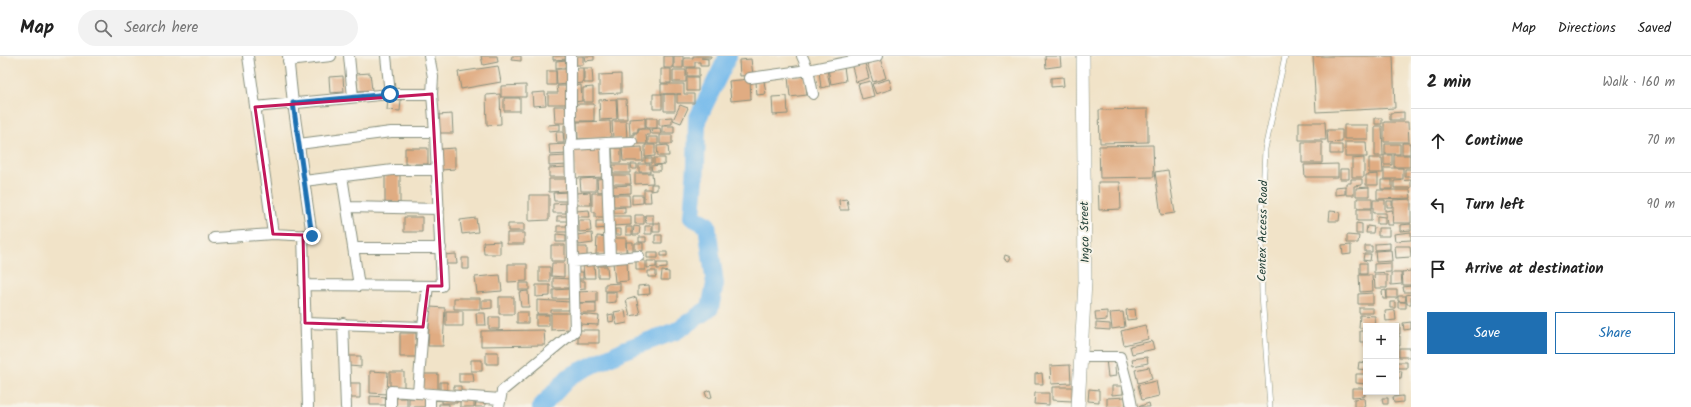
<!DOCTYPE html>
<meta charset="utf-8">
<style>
body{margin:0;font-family:Kalam,sans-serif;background:#f2f2f2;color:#222}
.controls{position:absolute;right:12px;bottom:12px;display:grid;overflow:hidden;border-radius:0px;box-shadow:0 2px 6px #0003}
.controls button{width:36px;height:36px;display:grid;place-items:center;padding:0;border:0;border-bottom:1px solid #e0e0e0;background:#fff;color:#222;font:20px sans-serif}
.stop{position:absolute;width:12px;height:12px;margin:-9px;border:3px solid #1f6fb2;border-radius:50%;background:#fff}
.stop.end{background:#1f6fb2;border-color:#fff;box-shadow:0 1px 4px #0008}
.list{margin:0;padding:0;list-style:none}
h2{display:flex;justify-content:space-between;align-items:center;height:52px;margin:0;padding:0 16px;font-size:17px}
h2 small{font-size:13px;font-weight:400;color:#767676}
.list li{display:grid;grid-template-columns:26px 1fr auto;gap:12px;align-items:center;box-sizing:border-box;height:64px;padding:0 16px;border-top:1px solid #e0e0e0}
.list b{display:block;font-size:15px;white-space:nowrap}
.list em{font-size:13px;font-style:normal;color:#767676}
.actions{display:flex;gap:8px;padding:12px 16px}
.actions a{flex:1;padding:9px 0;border:1px solid #1f6fb2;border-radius:0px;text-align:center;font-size:14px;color:#1f6fb2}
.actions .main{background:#1f6fb2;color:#fff}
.icon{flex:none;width:22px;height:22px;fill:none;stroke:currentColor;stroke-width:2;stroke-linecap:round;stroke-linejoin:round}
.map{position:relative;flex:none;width:1411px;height:351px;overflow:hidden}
header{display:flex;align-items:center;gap:24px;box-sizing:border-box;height:56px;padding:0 20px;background:#fff;border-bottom:1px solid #e0e0e0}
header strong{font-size:19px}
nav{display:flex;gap:22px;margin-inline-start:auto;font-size:14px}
.search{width:280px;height:36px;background:#f2f2f2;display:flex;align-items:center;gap:10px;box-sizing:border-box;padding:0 14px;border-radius:22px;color:#767676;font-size:15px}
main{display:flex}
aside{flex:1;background:#fff}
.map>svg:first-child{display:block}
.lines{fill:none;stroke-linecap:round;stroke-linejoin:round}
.river{stroke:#74baeb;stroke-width:18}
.building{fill:#e0ac82}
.service-casing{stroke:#88907e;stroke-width:6}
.minor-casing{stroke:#88907e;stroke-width:12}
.tertiary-casing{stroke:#88907e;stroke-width:14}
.service{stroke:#fff;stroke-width:5}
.minor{stroke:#fff;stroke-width:10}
.tertiary{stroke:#fff;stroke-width:13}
.route{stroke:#1f6fb2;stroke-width:5}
.marked{fill:none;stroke:#c2185b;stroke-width:3;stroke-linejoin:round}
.labels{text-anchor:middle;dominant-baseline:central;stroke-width:4;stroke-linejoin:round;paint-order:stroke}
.street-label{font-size:12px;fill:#1f3d34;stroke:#f7f3e8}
</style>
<header>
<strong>Map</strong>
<div class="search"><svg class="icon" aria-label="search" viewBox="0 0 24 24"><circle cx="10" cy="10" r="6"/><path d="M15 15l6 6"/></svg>Search here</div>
<nav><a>Map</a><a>Directions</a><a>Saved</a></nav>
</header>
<main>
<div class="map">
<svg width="1411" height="351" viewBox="0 0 1411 351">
<rect width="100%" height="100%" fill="#f7f3e8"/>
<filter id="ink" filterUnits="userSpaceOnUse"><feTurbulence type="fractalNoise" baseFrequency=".025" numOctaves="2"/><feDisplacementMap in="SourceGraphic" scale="8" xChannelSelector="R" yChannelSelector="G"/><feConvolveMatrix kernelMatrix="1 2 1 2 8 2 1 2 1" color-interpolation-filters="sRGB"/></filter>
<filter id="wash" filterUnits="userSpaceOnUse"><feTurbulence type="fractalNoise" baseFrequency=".012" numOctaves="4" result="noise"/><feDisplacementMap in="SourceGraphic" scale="16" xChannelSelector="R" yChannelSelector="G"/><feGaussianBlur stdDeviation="0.9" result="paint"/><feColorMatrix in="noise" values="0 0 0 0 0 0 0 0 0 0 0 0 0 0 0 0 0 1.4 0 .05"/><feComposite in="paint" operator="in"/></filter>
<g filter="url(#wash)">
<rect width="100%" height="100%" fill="#f1e3c8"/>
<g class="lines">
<path class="river" d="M541 351 570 320 624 294 676 275 710 252 715 228 707 169 692 161 696 109 697 64 728 0"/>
</g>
<g id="blocks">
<path class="building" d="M481 0H497L498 6 483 9Z
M512 0H521V5L511 4Z
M553 0H567V3L553 4Z
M575 0H583V9H575Z
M584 0H594V4L585 5Z
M664 0H673V12H664Z
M674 0H683V12H674Z
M693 0H711V2H701L708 3V10H700V6H695V11H684V2H693Z
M1045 0H1060L1061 10 1046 12Z
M1313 0H1393L1395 52 1316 56Z
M880 2 886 22 873 26 867 7Z
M751 3 753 19 740 20 739 4Z
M567 4V11L556 12V5Z
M864 4 869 22 856 26 851 7Z
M498 10 501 26 461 33 458 16Z
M844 11 846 25 831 28 828 13Z
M574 12H583V27L574 28Z
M584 12H592L593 27H584Z
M687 12H699V20H687Z
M556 13H568V28L557 29Z
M661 13H671V27H661Z
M673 14H686V26H673Z
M827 14 830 30 821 32 819 15Z
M547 15H556V29H547Z
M370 17 372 34 358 35 356 18Z
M621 18V37L599 38V19Z
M343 20 344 36 330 37 329 21Z
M805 20 807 39 790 41 788 21Z
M687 21H698V35H687Z
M1063 21 1064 30 1051 31V22Z
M750 23 751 43 731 45 729 25Z
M889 23 892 33 876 38 872 28Z
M764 25 766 38 757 39 756 26Z
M870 25 874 40 862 43 858 28Z
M661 28H684V38H694V47H677V38H681H661Z
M526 29V41H501V30Z
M581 29 582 45 574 46V30Z
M557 30H567V48H548V37H558Z
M593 31V46H583V32Z
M545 36 546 49 533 50 532 37Z
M500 38 501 68 487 69 486 39Z
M653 38H662V53H653Z
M664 38H675V55H664Z
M787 40 788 58 773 59 772 41Z
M504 42H520V55H504Z
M388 43 401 44 400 55 387 54Z
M616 43 617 63 600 64 599 44Z
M617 43H626L627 63H618Z
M574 48H594V65H574Z
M680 49 688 52 681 67 673 64Z
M554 50H567L568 67H555Z
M1148 53V86L1100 87 1099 54Z
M1404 56V64H1390V57Z
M452 58 453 77H438V59Z
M672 61V68L659 69V62Z
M645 62V72H638V76H633V79H630L629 63Z
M646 62H657V72H646Z
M1375 62H1382V68H1375Z
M610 65 611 82 578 83 577 66Z
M612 65H626L627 83H613Z
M1299 66H1325L1326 84H1299Z
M1384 66H1408L1409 86H1384Z
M560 68V74L549 75 548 69Z
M564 69H570V83L564 84Z
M1344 69H1368V83H1344Z
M662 70H674V77H662Z
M1375 70H1382L1383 100H1375Z
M660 72 661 78H652L651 73Z
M638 73H649L650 79H646L647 88H634V77H638Z
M1327 74H1342V86L1328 87Z
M556 76H563L564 87H557Z
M660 79H672V88H660Z
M648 81H658V88H648Z
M1302 86H1322V107H1302Z
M1345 86H1366L1367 101H1345Z
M1402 87H1410V98H1402Z
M567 88V98L550 99 549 89Z
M1385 88H1400V98H1385Z
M605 89 606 121 575 122 574 90Z
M645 89H655V100L645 101Z
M668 89 669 100H658L657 90Z
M1153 89 1154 121 1100 122 1099 90Z
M1330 89H1342V98H1330Z
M642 91 643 105H623L622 92Z
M405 92H428V108H405Z
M455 92V113L441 114 440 93Z
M612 92H621V107H613Z
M1384 99H1392V109H1384Z
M1394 99H1410V111H1394Z
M566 100 567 109 549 110V101Z
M645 102H652V107H645Z
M654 102H665V108L654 109Z
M1364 102V121H1352V103Z
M1369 102H1382L1383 117H1369Z
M631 108H637V113H632Z
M639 108H650V116H639Z
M1338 108V121H1305L1304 109Z
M613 109H630V117H613Z
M660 109V115H652L651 110Z
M568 111V121H549V112Z
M1384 112H1403V123H1384Z
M1340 113H1349V123H1340Z
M1405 113H1411V121H1405Z
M1168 114 1175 157 1161 159 1155 116Z
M385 117H400V147H385Z
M635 117H652L653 127 635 128Z
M1378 118V129H1366V119Z
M613 119H630L631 128H613Z
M596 122V135H581L580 123Z
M607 122V135L598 136 597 123Z
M549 123H566V135L549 136Z
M1351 123H1362V129L1354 130V139H1346V127H1351Z
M1381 124H1392V133H1381Z
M1411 124V132H1394V125Z
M1098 126H1120L1121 153 1099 154Z
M651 128H657V134L651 135Z
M631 129V137L613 138V130Z
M1345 130V138L1335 139V131Z
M1369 131V140H1356V132Z
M644 133H650L651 146H644Z
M1377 134H1410L1411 142 1377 143Z
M567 136V145H554L553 137Z
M590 136 591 149H577L576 137Z
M592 137H607L608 161H595V156H592Z
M529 139H549V164L529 165Z
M613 139H629L630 150H613Z
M632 139H643V147L632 148Z
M1357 142H1372V152H1357Z
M847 143 849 154H840L839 144Z
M1411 143V167H1393V144Z
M1373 144H1385V155L1392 154 1393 169H1387L1386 157H1373Z
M1387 145H1392V151H1387Z
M566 147V157H553V148Z
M625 151V157H614V152Z
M1357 153H1371V165H1357Z
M589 154 590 161H576V155Z
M1330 155 1340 156 1339 165H1329Z
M635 159H644V168H635Z
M645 159H653V167H646Z
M557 160H568V165H557Z
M613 160H631V169L613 170Z
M1377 160 1385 161V168H1377Z
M404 161H422V176H404Z
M476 162 478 176 462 178 460 164Z
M579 164H590L591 175 579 176Z
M596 165H607V172L596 173Z
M653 167H660V176H653Z
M1356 167 1362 168V178H1356Z
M508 168H524V175H508Z
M1411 168V174L1400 175V169Z
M557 170H568V176H557Z
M634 170 640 171 639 179H633Z
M645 170H652V178H645Z
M1367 170 1374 171 1373 177H1366Z
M626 171H632V179H626Z
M1378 172H1389V180H1378Z
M615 173H621V179H615Z
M1411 176V184L1395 185 1394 178Z
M507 177H524V188H507Z
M592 177 593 187 579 189 577 179Z
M556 178 566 179V186H556Z
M655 179H662V187H655Z
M1347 179 1359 180 1358 187H1347Z
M597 180 608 181 607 199 596 198Z
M639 181H646V186H639Z
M614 182H626V197H614Z
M500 185V198H484L483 186Z
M626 186H633V196H627Z
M635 187H643V195H635Z
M1390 187V193L1375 194V188Z
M551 189H565V205H551Z
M1351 189V198L1343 199 1342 190Z
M1365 190H1372V196H1365Z
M1395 190H1410L1411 201 1396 202Z
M574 191H587V201H574Z
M1391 194 1392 205 1376 206 1375 195Z
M647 196H658V202H647Z
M661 196H667V200H661Z
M456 198 457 208H443V199Z
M1364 198H1371L1370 205 1363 204Z
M1005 199 1011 201 1009 205 1004 203Z
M462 202H469V213H462Z
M636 204 645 205V214H636Z
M627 205 628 225 615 226 613 206Z
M647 205H656V211L647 212Z
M552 207H564V221L551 220Z
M657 207H667V212L657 213Z
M1360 207H1367V218H1360Z
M1391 207V216L1374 217V208Z
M508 208H527V225L508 226Z
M583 209H594L595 222H584Z
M598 210H607L608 221H598Z
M539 211H550V226H539Z
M648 215H656V221H648Z
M662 215 669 216V224H661Z
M1411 215V229H1403L1402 216Z
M577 216H583V223H577Z
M1391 217H1401L1402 228 1391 229Z
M500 219 502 235 477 237 475 221Z
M1359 219H1372L1373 235 1360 236Z
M1374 219H1387V232H1375Z
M553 222 570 223V232H553Z
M576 225H585V233L577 234Z
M519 227H529V234H519Z
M620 227V235H605V228Z
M536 229H550V240L536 241Z
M649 229 650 238 638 239V230Z
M1411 230V236H1404L1403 231Z
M569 233V243H553V234Z
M1386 234 1387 243H1383L1382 235Z
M1387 234H1397V242H1387Z
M528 235 529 251H521L519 236Z
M597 235V246L577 247V236Z
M606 236H616V246L606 247Z
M1373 237V248H1358V238Z
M1411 238V248H1407L1406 239Z
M1398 240H1406L1405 246 1398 245Z
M499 241H514V258H499Z
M636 241 640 258 630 260 626 244Z
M454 242H480V253H454Z
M482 244H492V252L482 253Z
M537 244 570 246 569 254H551V257H570V273L551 274V258H537Z
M1390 246H1395V252H1390Z
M1398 246H1406V252H1398Z
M577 247H596V257H578Z
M430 251 445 252 443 290H428Z
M1359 252H1373V257H1359Z
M1135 253 1136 263 1127 264 1126 254Z
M625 254 627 267 617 269 614 256Z
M1395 254 1396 264 1386 265 1385 255Z
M446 255H463V270H446Z
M1107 255V264L1096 265 1095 256Z
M517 256H528V267H517Z
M1123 256 1125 271 1112 273 1110 257Z
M476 257H485L486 269H477Z
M579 258 599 260 598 269 579 268Z
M613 258 614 265 609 266 608 259Z
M536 259H549V270H536Z
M1360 259 1375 260 1374 270H1366V272H1359Z
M489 261H499V273H489Z
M1411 266V273L1404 274 1403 267Z
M1096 267 1110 268V274L1096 273Z
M1145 269 1148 283 1124 289 1121 275Z
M1396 269H1400V278H1396Z
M544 274 545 289 481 290V275Z
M578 274H599V287H578Z
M1360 275H1366V286H1360Z
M400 277H416V301H400Z
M1396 280H1400V290H1396Z
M1152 285 1154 293 1132 298 1130 290Z
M1399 292H1410V301H1399Z
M486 296H498V308H486Z
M349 300H361V311L349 310Z
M1147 301 1148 307 1133 310 1132 303Z
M1106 303H1114L1116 320 1108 321Z
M471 304H482V315H471Z
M1359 306 1366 307V314L1358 313Z
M1396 306H1407V312H1396Z
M1070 309 1071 327 1051 328 1050 310Z
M1149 311 1152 323 1138 327 1135 314Z
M370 315 388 316 387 338 370 337Z
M1396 315H1402L1401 322H1396Z
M390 316H404V332H390Z
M459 317H473L474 326H459Z
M1042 317 1043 328H1035V318Z
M422 318H438V334H422Z
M1356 318H1366V328L1356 327Z
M1156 325 1159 340 1142 344 1138 329Z
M440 326H447V337H440Z
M348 327H360V342H348Z
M454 330H461V337H454Z
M1112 330H1123V338L1112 339Z
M1052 331H1072V345L1052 344Z
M1352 332H1364L1365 340 1352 341Z
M1089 333 1099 334V346L1088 345Z
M710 334 712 341 707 342 705 336Z
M1035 337H1049V349L1034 348Z
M370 340 387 341 386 349H370Z
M1403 340V346L1394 347 1393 341Z
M442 341 457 342V347H442Z
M1125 341 1126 351H1107V342Z
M393 342H407V351H393Z
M409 342H425V351H409Z
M1364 342 1365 351H1354V343Z
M1382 342H1388V348H1383Z
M460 344 474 345V351H460Z
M476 346H485V351H475Z
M1149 347 1150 351H1138Z
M439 348H449V351H439Z"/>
</g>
</g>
<g filter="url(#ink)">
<use href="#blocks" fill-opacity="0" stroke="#88907e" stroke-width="1"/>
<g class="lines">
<g class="service-casing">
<path id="service" d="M1270 351 1262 238 1261 183 1265 93 1285 0"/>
</g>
<g class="minor-casing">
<path id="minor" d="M248 0 273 178
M349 0 353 41
M386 0 390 38
M802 0 808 14 813 38
M288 5 331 0
M750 22 808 14 877 0
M255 51 390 38H432
M299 88 391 76H435
M572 89 606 87
M342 120 359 230
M304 125 393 114H436
M348 151 439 153
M303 179 308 351
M214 182 273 178 312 180 293 47 288 0
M354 192H441
M610 202 606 87 632 86
M573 206 639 200
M304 229 442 230 435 76 432 38 433 21 429 0
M305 267 423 271
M343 267 346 351
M1082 301H1120L1129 335 1132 351
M418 337 423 271 428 230
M430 338V351
M391 351V335L500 343
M499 351 502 335 575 275 570 92 572 82 571 64V0"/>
</g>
<g class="tertiary-casing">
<path id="tertiary" d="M1078 351 1085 226 1083 0"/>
</g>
<use href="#service" class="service"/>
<use href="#minor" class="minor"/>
<use href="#tertiary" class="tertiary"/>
</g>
</g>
<g class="lines" filter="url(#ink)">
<path class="route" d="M312 180 293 47 390 38"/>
</g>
<path class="marked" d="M432 38 442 230H428L423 271 305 267 303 179 273 178 255 51Z"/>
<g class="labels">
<g class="street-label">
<text transform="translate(1263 175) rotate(-89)">Centex Access Road</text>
<text transform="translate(1085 176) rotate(-91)">Ingco Street</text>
</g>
</g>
</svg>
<div class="controls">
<button>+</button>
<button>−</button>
</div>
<div class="stop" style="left:390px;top:38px"></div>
<div class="stop end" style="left:312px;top:180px"></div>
</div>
<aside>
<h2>2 min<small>Walk · 160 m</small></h2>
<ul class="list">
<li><svg class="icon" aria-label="ahead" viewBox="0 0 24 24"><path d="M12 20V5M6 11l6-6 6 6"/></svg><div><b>Continue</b></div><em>70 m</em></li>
<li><svg class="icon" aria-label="left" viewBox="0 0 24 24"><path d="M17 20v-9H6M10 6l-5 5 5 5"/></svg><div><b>Turn left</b></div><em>90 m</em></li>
<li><svg class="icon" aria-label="arrive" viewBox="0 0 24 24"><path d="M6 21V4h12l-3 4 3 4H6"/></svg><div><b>Arrive at destination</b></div></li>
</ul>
<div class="actions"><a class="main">Save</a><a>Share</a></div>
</aside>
</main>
